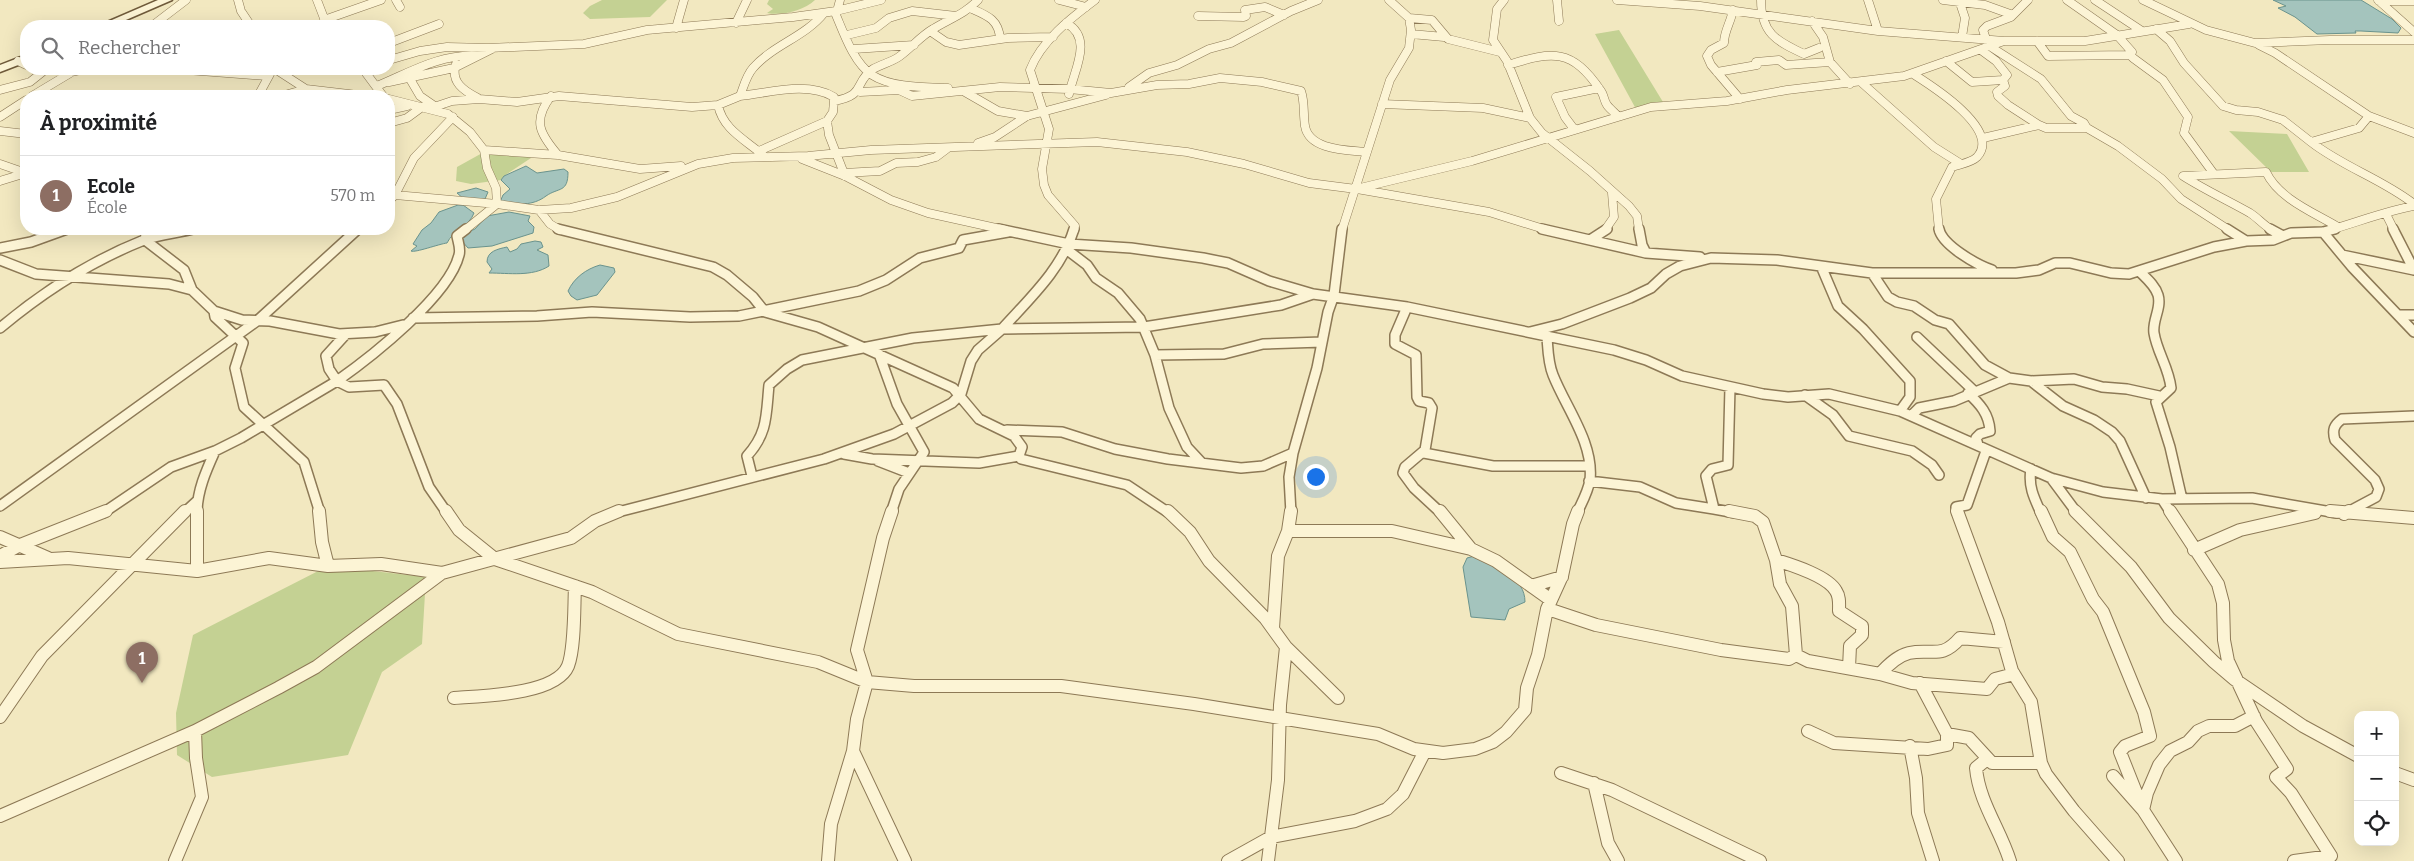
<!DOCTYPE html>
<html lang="fr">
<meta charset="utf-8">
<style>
body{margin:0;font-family:Bitter,serif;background:#f2f2f2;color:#202124}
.controls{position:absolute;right:15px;bottom:15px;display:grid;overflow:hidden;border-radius:10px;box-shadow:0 5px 20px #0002}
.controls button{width:45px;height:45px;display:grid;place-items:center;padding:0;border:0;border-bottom:1px solid #e0e0e0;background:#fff;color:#202124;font:25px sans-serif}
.you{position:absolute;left:1315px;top:476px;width:18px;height:18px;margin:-12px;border:4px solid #fff;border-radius:50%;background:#1a73e8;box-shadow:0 0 0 8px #1a73e833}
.badge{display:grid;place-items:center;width:32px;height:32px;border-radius:50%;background:#1a73e8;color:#fff;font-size:16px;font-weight:700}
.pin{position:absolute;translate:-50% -41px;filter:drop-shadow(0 1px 2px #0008)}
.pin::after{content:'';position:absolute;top:26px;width:18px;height:15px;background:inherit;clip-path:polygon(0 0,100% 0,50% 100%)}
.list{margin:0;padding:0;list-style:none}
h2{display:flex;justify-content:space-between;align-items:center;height:65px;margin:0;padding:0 20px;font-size:21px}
h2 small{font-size:16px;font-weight:400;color:#757577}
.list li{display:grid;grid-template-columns:32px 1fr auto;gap:15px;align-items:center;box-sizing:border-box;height:80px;padding:0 20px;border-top:1px solid #e0e0e0}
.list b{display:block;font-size:19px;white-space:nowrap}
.list p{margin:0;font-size:16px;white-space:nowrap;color:#757577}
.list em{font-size:16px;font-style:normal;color:#757577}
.icon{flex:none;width:28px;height:28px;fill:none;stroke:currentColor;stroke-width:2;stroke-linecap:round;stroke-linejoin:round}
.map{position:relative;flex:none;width:2414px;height:861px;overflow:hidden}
.search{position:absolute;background:#fff;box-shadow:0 5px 20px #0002;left:20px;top:20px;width:375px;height:55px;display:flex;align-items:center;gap:12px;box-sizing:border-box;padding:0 18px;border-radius:20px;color:#757577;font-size:19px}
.panel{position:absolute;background:#fff;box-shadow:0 5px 20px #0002;left:20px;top:90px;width:375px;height:145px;border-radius:20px}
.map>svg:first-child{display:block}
.green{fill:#c4d193}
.water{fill:#a4c4bd;stroke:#6a938d}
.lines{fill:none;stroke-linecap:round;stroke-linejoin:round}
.street-far2-casing{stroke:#8d7956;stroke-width:9}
.street-far1-casing{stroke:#8d7956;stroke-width:12}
.street-casing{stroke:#8d7956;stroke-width:14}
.secondary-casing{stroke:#6f5a3a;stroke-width:3}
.street-far2{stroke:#fcf4d5;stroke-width:8}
.street-far1{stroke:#fcf4d5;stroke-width:9}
.street{stroke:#fcf4d5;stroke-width:12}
.secondary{fill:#fcf4d5;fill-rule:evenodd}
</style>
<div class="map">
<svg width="2414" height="861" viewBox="0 0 2414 861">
<rect width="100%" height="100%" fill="#f2e8c0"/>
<path class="green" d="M602 0H667L650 17 590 19 583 13 590 6Z
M769 0H815C803 11 782 16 767 13L773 9 767 4Z
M1619 30 1663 102 1636 109 1595 34Z
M2229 131 2287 134 2309 172H2271Z
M484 152 529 153 531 158 504 176 501 180 471 184 456 181 457 167Z
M328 566 426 577 422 644 382 672 348 755 212 777 177 755 176 713 193 635Z"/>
<path class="water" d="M2273 0H2361L2392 19 2401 28 2398 33 2361 31H2355L2356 33 2317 34 2295 17 2278 8 2286 6Z
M526 166 537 173 564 169 568 172C568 193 559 187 546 196 533 206 517 205 500 202L503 195 510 189 501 180 504 176Z
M476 188 488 192 485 199 465 200 457 193Z
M458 205H463L474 213C469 227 453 230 447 243 439 244 415 253 411 251L417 246 413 244 422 230 431 223 439 212Z
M509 212 530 216 528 221 534 227 533 233 492 246 468 248 461 240 462 235 475 229 487 216Z
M535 241 541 242 543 247 537 250 548 255 549 266C532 277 509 273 489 273L492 269 487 262C487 251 498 249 507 247L510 252 517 249 521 244Z
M600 265 614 268 615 272 597 295 577 300 571 296 568 291C574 278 586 269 600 265Z
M1478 555C1497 567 1525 577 1525 602L1509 609 1505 620 1471 617 1463 567 1467 558Z"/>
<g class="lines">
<g class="street-far2-casing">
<path id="street-far2" d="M238 0 241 11 251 26
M317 0 327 26
M396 0 400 7
M840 0 836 15C844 34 854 63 872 75 892 88 925 87 948 88
M1059 0 1086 7
M1504 0 1497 9 1493 40 1507 61 1530 118 1542 133 1590 171 1629 206 1637 216 1639 230
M1557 0 1559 21
M1617 0 1700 6 1878 31 2004 41H2085L2189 24
M1761 0C1761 33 1776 41 1804 54L1819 48
M1868 0 1878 31
M1943 0 1985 5 2013 15
M1959 0 1965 18 1962 37
M2067 0 2117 35 2132 52 2130 55 2133 58 2163 80 2188 117 2184 133 2214 174
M2095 0 2142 31
M2143 0 2206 30 2255 43 2330 40H2414
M2378 0 2414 32
M2379 1H2414
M970 8C986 15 999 19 1000 39
M1733 10C1731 22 1724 31 1724 43L1711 50 1707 56 1711 65 1740 99
M1198 16 1244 17 1246 16 1245 10 1265 7 1284 15
M1409 18 1432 20 1448 39 1500 52
M324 20 381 0
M1812 21 1823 37 1830 62 1850 84
M736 23 747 0
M1066 23C1094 38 1074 70 1069 94
M152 26 186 0
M676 28 684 0
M2156 29 2170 41 2184 63 2223 106 2236 110 2258 112 2283 120 2311 142
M930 31 946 42 959 45 1008 38 1053 37
M1411 34 1444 37
M847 35 876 28 889 18 912 11 956 16
M1986 39 1983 30 1987 26 2011 17 2028 0
M2037 41 2048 56 2130 55
M389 43 439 24
M2259 45 2275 53 2369 116 2414 133
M1991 47 2041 79 2071 116 2084 123 2087 128
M854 49 914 45
M1981 50 1996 61 2007 75 2003 80 2005 86 1997 92 1998 96 2008 105 2039 125 2046 128H2087L2118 146 2162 179 2181 199 2229 230
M389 60 420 51 447 47 488 48 584 44 647 30 793 17 836 11 881 0
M18 61 26 65
M1946 61 1972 82 2003 80
M456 64C450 82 464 91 478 98
M1508 65C1553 51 1572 48 1601 91 1604 95 1604 101 1607 105 1610 109 1615 113 1618 116
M42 69 71 72 85 69
M174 69 267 76
M275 69 306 89
M363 69 383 96
M1717 72 1757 65 1756 62 1779 60 1786 65 1830 62
M1913 74C1932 86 2002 130 1977 157 1971 163 1960 164 1952 167L1936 199 1939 230
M410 79 420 96 436 107
M389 82 454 68 492 49
M1862 83 1934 147 1961 164
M377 86C411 72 439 54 477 56
M1129 87 1149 73 1177 65 1209 49 1231 43 1291 11 1318 0
M0 90 30 82 45 70
M860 92 899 90 912 96 1000 87 1069 89 1111 93 1157 85 1189 84 1220 78 1262 82 1301 91C1305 102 1303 114 1305 126 1309 150 1346 150 1365 152
M965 92 998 111 1027 116
M32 96 77 69
M258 96 270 74
M281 96 306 89 366 96
M551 96C532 121 540 134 558 155
M740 96C769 93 807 81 834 97V101
M389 99 448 114 470 132 484 150 487 168 496 188 497 204 539 210 571 208 617 197 698 164 733 158 808 156 871 150 1097 142 1187 152 1244 164 1309 183 1356 189 1472 161 1651 107 1727 101 1787 90 1904 76 2004 41
M1382 104 1483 108 1530 118
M718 105 740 96C744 86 746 76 753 68 773 45 805 37 824 13
M431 108 452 101 479 99 517 102 559 96 692 107 718 105C723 130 746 140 764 156
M389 110 407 106
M2369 116 2359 128 2311 142C2343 167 2382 179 2414 204
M0 117 26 100
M827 121 829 135 845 176
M389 123 407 118 422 107
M1574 129 1565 117 1556 97 1599 88
M0 131 26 134
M1983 138 2039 125
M978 143 995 137 1027 116 1106 95
M484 150 558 155 640 169 681 166
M759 151 827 121 833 112 834 101C867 95 853 83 873 69 882 64 892 62 900 56 912 47 921 36 933 29 949 19 965 14 978 0
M802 159 845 176 891 200 928 213 1005 230
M0 164 26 173
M844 173 880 171 896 163 918 162 936 157 948 148
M0 181 26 173
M1357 189 1489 212 1547 230
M389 196 395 195 414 158 453 117
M389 201 395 195 497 204
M539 210 550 224 560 230
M2386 214 2394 230
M65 230 67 229
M189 230 193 229
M465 230 497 204
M1074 230 1075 226 1048 195 1044 185 1042 169 1049 129 1030 70C1041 41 1071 18 1095 0
M1342 230 1390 80 1409 48 1411 30 1409 18 1389 0
M1605 230 1614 217 1612 193
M2272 230C2263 225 2258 218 2250 213 2227 200 2205 190 2183 176L2266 172C2279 199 2313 212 2338 227
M2330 230C2358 222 2386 211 2414 206"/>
</g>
<g class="street-far1-casing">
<path id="street-far1" d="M147 229 145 240 184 270 192 290
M558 229 713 267 727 275 753 297 765 312 818 327 953 388 979 419 1014 436 1022 447 1019 456 1021 459 1127 485 1169 513
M999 229 1069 244 1131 248 1203 258 1228 263 1269 281 1313 294 1407 307 1614 350 1646 360 1682 376 1763 394 1788 397 1829 394 1900 411 2051 478 2103 492 2162 499 2252 498 2337 513
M1542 229 1646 253 1700 257
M1639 229 1642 245 1646 253
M1939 229C1942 245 1977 265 1992 270
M2227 229 2246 241
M2270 229 2283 236
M2393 229 2414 270
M2323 232 2352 267 2414 332
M1590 240 1607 229
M0 248 31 242 67 229
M1066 249 1087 265 1096 278 1118 293 1140 319 1155 355 1169 408 1187 447 1201 462
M2342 255 2414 270
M0 260 36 274 169 284 192 290 214 311 242 320 270 321 339 334 375 332 403 325
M1821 266 1838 306 1863 329 1910 381V397L1900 411
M2139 271C2146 278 2155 285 2158 295 2162 308 2152 320 2154 333 2157 352 2169 368 2171 388L2156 402 2170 447 2182 499
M1872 273 1888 297 1897 302 1914 306 1935 320 1949 324 1985 365 2009 378 1954 401 1919 408 1912 415
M1407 307 1395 335V344L1416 355 1417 397 1419 401 1429 403 1432 408 1425 450 1405 467 1403 473 1414 488 1441 513
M214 311 215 317 243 343 235 368 244 407 304 462 320 513
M2398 315H2414
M413 318 537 316 592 312 690 317 739 316 859 291 886 280 920 258 959 248 963 240 1008 232
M0 328C43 292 91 261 144 240 159 235 177 233 193 229
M1530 332 1562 324 1630 298 1651 288 1666 274 1680 266 1711 258 1777 260 1872 273H2016L2039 270 2055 263H2070L2111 273 2129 274 2214 247 2246 241 2273 240 2291 233 2323 232 2335 229
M1547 337C1548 350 1548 363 1553 375 1566 408 1594 443 1590 480 1588 492 1582 502 1577 513
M1917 337 1974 391
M879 354 897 404 924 452 899 489 891 513
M1155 355 1224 354 1263 344 1322 342
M2009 378 2031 381 2063 406 2094 420 2112 432 2120 441 2146 498
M2031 381 2074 379 2102 387 2127 389 2159 396
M1730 387 1728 465 1712 469 1706 476 1714 509 1736 513
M1968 393C1980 404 1989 414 1990 431L1980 434 1976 438 1978 445
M1805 395 1833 415 1849 436 1912 451 1932 465 1939 475
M1007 430 1062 432 1115 449 1168 459 1241 468 1263 466 1293 453
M1424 453 1493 466H1588
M844 454 872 459 979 463 1019 456
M878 461 909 473
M2031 469C2028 486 2034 498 2041 513
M752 476 747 456C768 433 766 415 769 385L787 369 802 360 913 338 1002 329C1029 299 1062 269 1074 229
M2051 478 2077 513
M1589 481 1640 487 1676 503 1714 509
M2162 499 2171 513
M0 506 257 321 358 229
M103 513 171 467 215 451 241 438 337 381 329 369 326 356 346 334
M184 513 197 501
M197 513C197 491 206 471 215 451
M447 513 429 487 397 404 384 385 349 387 337 381C371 357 449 296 459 255 461 249 458 242 457 236L466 229
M614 513 824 459 894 434 952 403 961 394 971 361 978 350 1002 329 1144 327 1281 305 1313 294
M1291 513 1289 477 1293 453 1317 368 1328 312 1334 295 1342 229
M1957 513 1956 507 1967 505 1986 451
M2346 513 2376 497 2379 489 2375 480 2335 440C2332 430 2334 425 2342 419L2414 416"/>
</g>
<g class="street-casing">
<path id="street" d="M197 511V571
M319 511 322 542 328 566
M446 511 459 530 495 559 592 592 678 634 818 662 867 682 914 686H1061L1194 704 1378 734 1414 749 1443 753 1475 749 1493 742 1506 732 1525 710 1527 688 1538 655 1547 609 1562 576 1573 524 1578 511
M892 511 883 538 857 650 867 682 857 719 853 751 905 861
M1168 511 1190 532 1209 561 1265 618 1286 647 1338 698
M1440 511 1471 549
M1957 511 1998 622 2012 671 2031 702 2041 763 2046 774 2074 811 2118 861
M2041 511 2053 537 2070 552 2093 599 2103 612 2144 712 2150 736 2125 746 2120 752 2143 810
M2075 511 2131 567 2169 618 2214 662 2234 679 2303 726 2358 756
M2170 511 2218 584 2223 603 2224 640 2228 661 2256 721 2287 769 2276 777 2291 793 2331 856 2294 861
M2330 511 2414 518
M2344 514 2349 511
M1288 531H1392L1471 549 1496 561 1551 600
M0 537 48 558
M2194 550 2240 530 2315 513
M0 556 20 545 106 511
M1776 560C1792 565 1828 576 1836 591 1840 597 1839 604 1839 611L1862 626V635L1850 646 1849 668
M0 562 68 558 197 571 269 558 328 566 381 564 442 573 571 538 595 521 619 511
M1531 586 1562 577
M1548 609 1596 625 1721 650 1789 659 1796 655 1792 606 1780 584 1776 560 1763 522 1755 516 1729 511
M1273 628 1278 556 1288 531 1291 511
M1796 655 1808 661 1880 674 1912 683 1987 689 1995 679 2014 674
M1880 674C1888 665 1897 656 1909 653 1932 648 1941 660 1960 638L2004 642
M1920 683 1947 734 1969 738 1992 763H2041
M454 698C481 696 556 695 568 666 575 648 574 607 575 586
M0 717 42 656 185 511
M1808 731 1834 743 1928 749 1947 745V734
M1910 746 1916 778 1918 813 1933 861
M1987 759 1976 768C1979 802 2000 829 2010 861
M1561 773 1612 790 1760 861
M2395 773 2414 780
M2113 776 2143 810 2176 861
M1594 783 1608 843 1618 861
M2143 810 2147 793 2159 765 2170 751 2188 742 2198 731 2209 726H2235L2254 716
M0 816 195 731 278 688 316 667 442 573
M175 861 202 797 196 758 195 731
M828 861 831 824 853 751
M1228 861 1271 837 1355 821 1387 809 1403 794 1425 751
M1268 861 1278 780 1280 705 1286 647"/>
</g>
<g class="secondary-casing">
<path id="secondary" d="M158 0H172L112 26H98Z
M26 55V62L0 72V65Z"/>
</g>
<use href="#street-far2" class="street-far2"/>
<use href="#street-far1" class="street-far1"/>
<use href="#street" class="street"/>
<use href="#secondary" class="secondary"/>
</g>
</svg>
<div class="controls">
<button>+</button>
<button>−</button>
<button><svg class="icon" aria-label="locate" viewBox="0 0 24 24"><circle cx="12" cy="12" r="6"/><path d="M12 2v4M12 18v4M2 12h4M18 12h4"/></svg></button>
</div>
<div class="you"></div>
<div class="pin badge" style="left:142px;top:683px;background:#8d6e63">1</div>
<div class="search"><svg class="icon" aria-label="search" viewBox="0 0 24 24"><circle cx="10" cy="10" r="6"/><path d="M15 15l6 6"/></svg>Rechercher</div>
<section class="panel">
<h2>À proximité<small></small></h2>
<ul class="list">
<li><span class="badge" style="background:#8d6e63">1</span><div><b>Ecole</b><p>École</p></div><em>570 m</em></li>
</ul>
</section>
</div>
